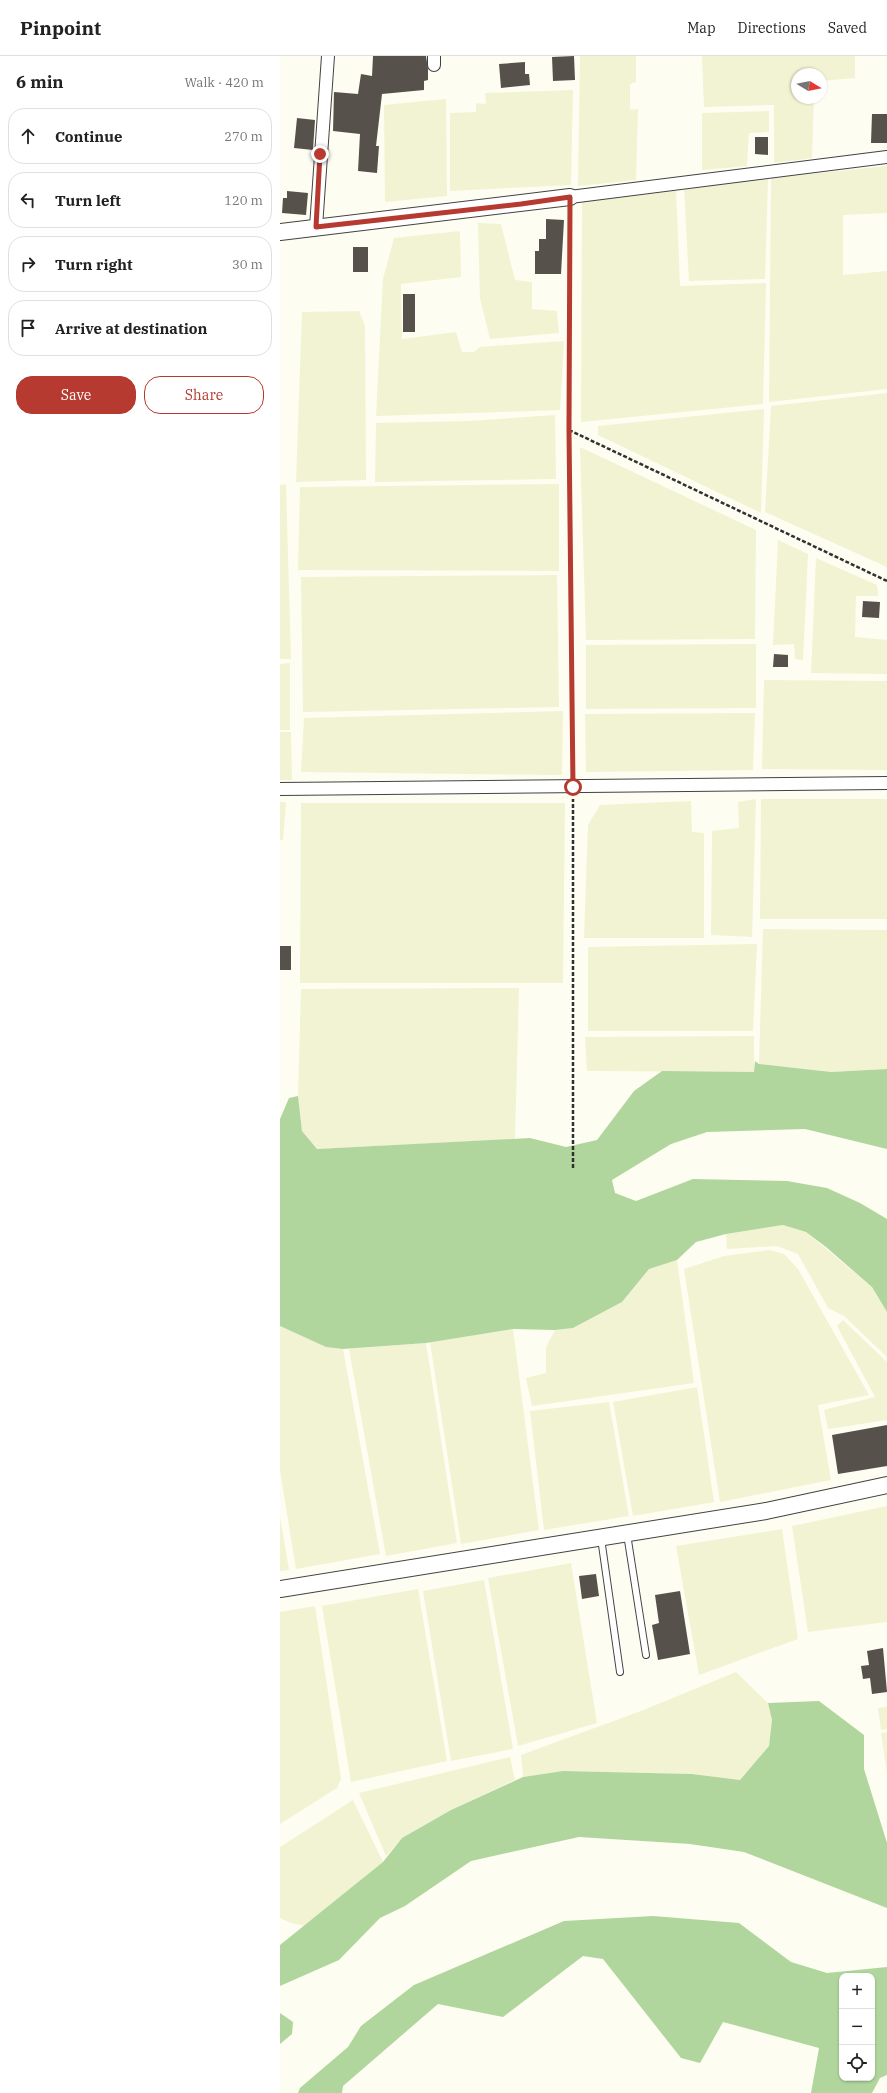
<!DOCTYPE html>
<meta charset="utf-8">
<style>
body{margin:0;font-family:"IBM Plex Serif",serif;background:#f2f2f2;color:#222}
.controls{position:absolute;right:12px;bottom:12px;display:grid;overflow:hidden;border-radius:8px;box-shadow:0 1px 3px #0004}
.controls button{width:36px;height:36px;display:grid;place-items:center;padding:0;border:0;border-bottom:1px solid #e0e0e0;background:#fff;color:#222;font:20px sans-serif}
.compass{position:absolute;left:511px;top:12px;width:36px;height:36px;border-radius:50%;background:#fff;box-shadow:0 1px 3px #0004;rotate:100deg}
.stop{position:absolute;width:12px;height:12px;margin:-9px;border:3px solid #b63a2f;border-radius:50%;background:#fff}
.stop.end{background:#b63a2f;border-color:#fff;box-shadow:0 1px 4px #0008}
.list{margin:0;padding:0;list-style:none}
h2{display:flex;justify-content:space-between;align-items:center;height:52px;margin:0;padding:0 16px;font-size:17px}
h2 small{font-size:13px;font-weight:400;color:#767676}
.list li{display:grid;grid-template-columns:26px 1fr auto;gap:12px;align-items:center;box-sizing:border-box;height:56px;margin:0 8px 8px;padding:0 8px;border:1px solid #e0e0e0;border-radius:16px}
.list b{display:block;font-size:15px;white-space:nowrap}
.list em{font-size:13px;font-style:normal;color:#767676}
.actions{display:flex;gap:8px;padding:12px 16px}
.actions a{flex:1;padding:9px 0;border:1px solid #b63a2f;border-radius:16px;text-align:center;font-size:14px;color:#b63a2f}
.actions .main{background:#b63a2f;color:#fff}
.icon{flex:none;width:22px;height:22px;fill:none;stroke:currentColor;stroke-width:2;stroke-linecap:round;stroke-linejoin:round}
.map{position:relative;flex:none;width:607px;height:2037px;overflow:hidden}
header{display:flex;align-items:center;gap:24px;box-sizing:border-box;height:56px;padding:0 20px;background:#fff;border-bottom:1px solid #e0e0e0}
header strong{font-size:19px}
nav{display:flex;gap:22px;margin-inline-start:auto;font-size:14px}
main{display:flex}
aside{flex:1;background:#fff}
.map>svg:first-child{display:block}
.farmland{fill:#f2f3d3}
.forest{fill:#b0d69d;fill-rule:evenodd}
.building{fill:#57514c}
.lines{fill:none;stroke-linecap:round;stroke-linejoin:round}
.service-casing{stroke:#424242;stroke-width:8}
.minor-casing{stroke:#424242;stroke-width:14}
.tertiary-casing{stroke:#424242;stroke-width:18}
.path{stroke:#313131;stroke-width:2.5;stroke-dasharray:4 2;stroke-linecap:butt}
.service{stroke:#fff;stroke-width:6}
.minor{stroke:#fff;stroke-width:12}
.tertiary{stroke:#fff;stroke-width:16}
.route{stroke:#b63a2f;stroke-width:5}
</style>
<header>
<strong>Pinpoint</strong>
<nav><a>Map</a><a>Directions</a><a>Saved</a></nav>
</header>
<main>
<aside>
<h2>6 min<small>Walk · 420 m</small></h2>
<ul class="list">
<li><svg class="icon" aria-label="ahead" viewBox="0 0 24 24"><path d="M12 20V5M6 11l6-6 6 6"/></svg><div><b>Continue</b></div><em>270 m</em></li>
<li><svg class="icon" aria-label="left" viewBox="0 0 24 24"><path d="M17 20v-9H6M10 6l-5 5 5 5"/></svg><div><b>Turn left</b></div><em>120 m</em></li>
<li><svg class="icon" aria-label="right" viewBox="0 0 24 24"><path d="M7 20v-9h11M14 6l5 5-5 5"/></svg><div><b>Turn right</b></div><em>30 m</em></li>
<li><svg class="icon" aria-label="arrive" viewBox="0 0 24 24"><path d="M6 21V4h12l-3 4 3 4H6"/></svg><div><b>Arrive at destination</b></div></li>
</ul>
<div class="actions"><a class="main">Save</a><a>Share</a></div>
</aside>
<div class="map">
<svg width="607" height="2037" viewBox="0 0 607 2037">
<rect width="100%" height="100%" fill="#fefdf1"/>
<path class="farmland" d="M300 0H356V26L350 28V54L358 53 356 124 298 130Z
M422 0H575V22L541 25V18H517V42H534L532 102 494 107V49L424 51Z
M293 34 291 129 170 135V57L196 56V47L206 48 205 37Z
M166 43 167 140 105 146 104 49Z
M489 55V76L469 77 467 110 422 114V57Z
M607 110V157L563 159V219L607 215V333L489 346 491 122Z
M488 123 485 223 409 225 404 132Z
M396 135 400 230 486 227 483 348 301 366 302 146Z
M198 167 221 168 235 224 252 226V253L277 255 279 277 210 283 200 242Z
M180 175 181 221 121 228 122 283 176 276 182 296H194L200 291 284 285 280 354 96 360 103 223 114 182Z
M79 255 85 270 86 424 16 426 22 256Z
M607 337V511L485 456 491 350Z
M484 353 481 457 318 379V370Z
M275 359 276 423 95 426 96 367 189 365Z
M300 391 476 474 475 583 306 584Z
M6 428 11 603H0V429Z
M279 428V515L18 514 20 431Z
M498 484 528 498 523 604 515 603 514 588 493 589Z
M536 502 597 529 598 540H576L575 581 607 584V618L531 617Z
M277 519 279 651 23 656 21 521Z
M476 588V652L306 653V589Z
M10 607V674H0V608Z
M484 624 607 625V714L482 713Z
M283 655 282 719 21 716 24 662Z
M475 657 473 714 306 716 305 658Z
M0 676H11L12 724H0Z
M476 743 472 881 431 879 432 775 459 772 458 746Z
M481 743H607V863H480Z
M411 745 412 776 424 777V882H304L308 769 320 749Z
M0 746H6L3 784H0Z
M21 747H285L283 927H20Z
M483 873 607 874V1013L551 1016 479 1008Z
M477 888 473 975H308V891Z
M239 932 235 1083 37 1093 22 1075 18 1040 21 933Z
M474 980V1016L307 1015 305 981Z
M503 1169 526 1176 592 1231 607 1256V1301L564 1260 548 1252 518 1198 497 1190 447 1193 446 1178Z
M489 1194 504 1198 518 1213 589 1339 538 1349 551 1424 440 1446 404 1213 444 1200Z
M397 1204 414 1327 252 1350 246 1322 266 1317V1291L275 1274 293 1272 342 1246 369 1213Z
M563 1264 607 1306V1364L548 1373 544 1354 595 1341 557 1270Z
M0 1270 46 1291 63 1293 100 1498 16 1513 0 1415Z
M233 1273 259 1474 181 1488 150 1286Z
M146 1287 177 1487 106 1500 69 1293Z
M417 1331 434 1446 353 1460 333 1346Z
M329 1346 349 1460 264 1474 250 1355Z
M607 1450V1566L528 1576 512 1470Z
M0 1461 9 1514 0 1515Z
M502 1473 518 1583 419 1619 396 1490Z
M291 1507 317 1667 238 1690 208 1522Z
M204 1524 233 1693 171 1705 143 1535Z
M138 1533 167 1705 71 1726 42 1550Z
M35 1550 61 1723 57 1732 0 1768V1556Z
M456 1616 488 1647 492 1664 489 1690 460 1724 412 1718 283 1715 243 1721 241 1699 361 1655Z
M607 1651V1673L601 1674 598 1652Z
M607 1676V1716L601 1677Z
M230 1701 235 1724 171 1754 122 1782 106 1800 79 1737Z
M73 1744 103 1806 25 1870 11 1867 0 1862V1791Z"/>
<path class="forest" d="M475 1005 479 1008 551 1016 607 1013V1093L525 1073 427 1076 391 1088 332 1124 335 1137 356 1145 413 1123 507 1125 547 1132 580 1147 607 1163V1256L592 1231 546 1191 526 1176 503 1169 446 1178 416 1186 397 1204 369 1213 342 1246 293 1272 275 1274 233 1273 146 1287 63 1293 46 1291 0 1270V1063L9 1042 18 1040 22 1075 37 1093 250 1082 286 1091 317 1084 354 1035 382 1015 474 1016Z
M539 1645 584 1679V1713L607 1787V1852L464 1796 410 1788 299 1781 191 1805 125 1850 100 1862 59 1904 0 1930V1889L103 1806 122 1782 171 1754 243 1721 283 1715 412 1718 460 1724 489 1690 492 1664 488 1647Z
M373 1860 459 1867 511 1906 547 1917 607 1911V2019L600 2022 592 2037H531L539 1992 443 1966 420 2007 401 2002 323 1903 303 1900 223 1961 158 1948 63 2030 62 2037H18L20 2032 68 1991 81 1970 134 1929 284 1865ZM562 1920H592V2022H562Z
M0 1957 13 1966 12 1978 0 1988Z"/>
<path class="building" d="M93 0H146L148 13V24L144 25V34L102 38 96 90H99L97 117 78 115 80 78 53 75 54 36 78 38 81 18 92 20Z
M294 0 295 24 273 25 272 1Z
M245 6V18H249L250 29 221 32 219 8Z
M592 58H607V87H591Z
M17 62 35 64 33 94 14 92Z
M475 81H488V99L475 98Z
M7 135 28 137 26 159 2 157 3 142H7Z
M266 163 284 164 281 218H255V195H259V183H266Z
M73 191H88V216H73Z
M123 238H135V276H123Z
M583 545 600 546 599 562 582 561Z
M494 598 508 599V611H493Z
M0 890H11V914H0Z
M607 1369V1410L558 1418 552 1379Z
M316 1518 319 1540 302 1543 299 1520Z
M400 1535 410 1598 378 1604 372 1569 379 1567 375 1539Z
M603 1592 607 1636 592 1638 590 1622 583 1623 581 1610 589 1609 587 1595Z"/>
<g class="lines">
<g class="service-casing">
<path id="service" d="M347 1478 366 1599
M321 1482 340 1616"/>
</g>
<g class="minor-casing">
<path id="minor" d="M154 9V0
M290 141 607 101
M36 171 48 0
M0 733 607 727"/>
</g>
<g class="tertiary-casing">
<path id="tertiary" d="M0 176 290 141
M0 1533 486 1455 607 1429"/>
</g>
<path class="path" d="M290 155 289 374 293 718
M289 374 607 525
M293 1112V743"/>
<use href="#service" class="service"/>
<use href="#minor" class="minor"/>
<use href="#tertiary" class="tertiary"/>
</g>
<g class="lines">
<path class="route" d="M40 98 36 171 241 148 290 141 289 374 293 731"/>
</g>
</svg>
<div class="controls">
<button>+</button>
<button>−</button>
<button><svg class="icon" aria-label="locate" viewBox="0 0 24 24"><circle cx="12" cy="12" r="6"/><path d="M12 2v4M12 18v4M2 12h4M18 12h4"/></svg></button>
</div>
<svg class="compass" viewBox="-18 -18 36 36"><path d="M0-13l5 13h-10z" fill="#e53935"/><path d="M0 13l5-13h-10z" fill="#767676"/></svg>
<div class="stop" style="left:293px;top:731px"></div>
<div class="stop end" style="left:40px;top:98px"></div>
</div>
</main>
